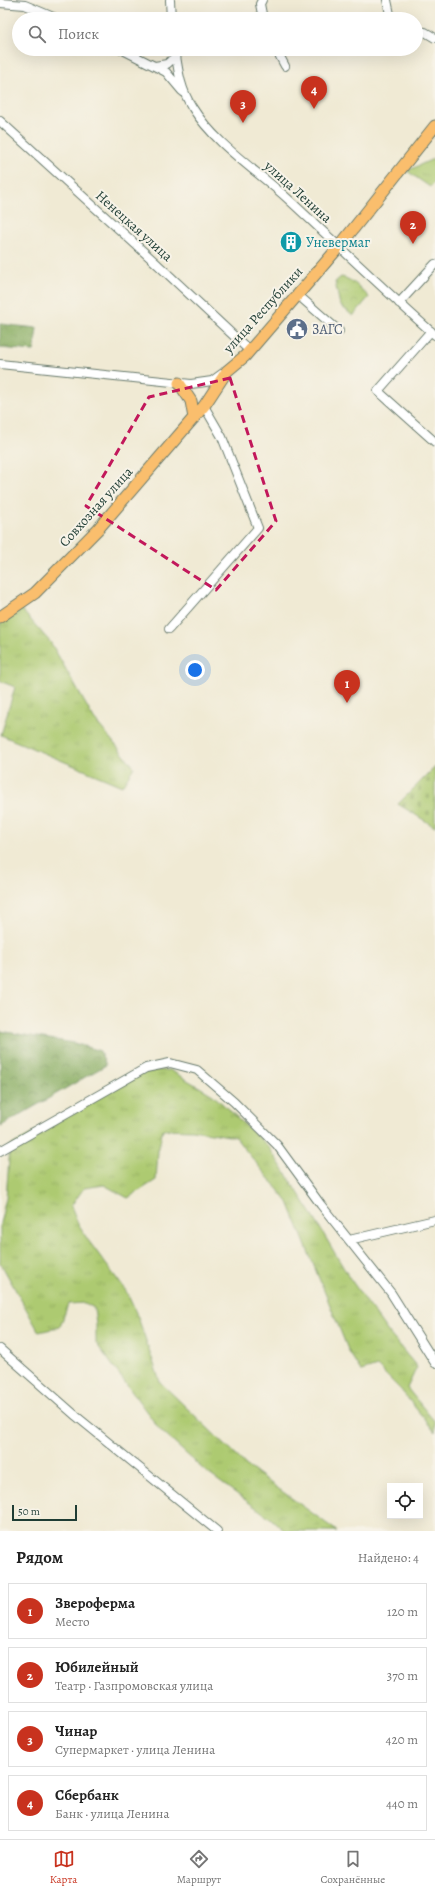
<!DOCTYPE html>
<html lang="ru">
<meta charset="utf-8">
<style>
body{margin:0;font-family:Alegreya,serif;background:#f2f2f2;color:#222}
.controls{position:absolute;right:12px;bottom:12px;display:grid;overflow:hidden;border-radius:0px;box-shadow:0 4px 16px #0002}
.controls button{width:36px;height:36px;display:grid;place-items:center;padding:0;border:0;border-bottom:1px solid #e0e0e0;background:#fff;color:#222;font:20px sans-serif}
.scale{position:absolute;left:12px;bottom:10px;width:65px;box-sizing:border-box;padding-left:4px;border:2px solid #1f3d34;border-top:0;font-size:11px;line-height:14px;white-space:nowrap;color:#1f3d34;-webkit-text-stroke:3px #f7f3e8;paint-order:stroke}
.you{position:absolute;left:195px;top:670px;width:14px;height:14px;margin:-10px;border:3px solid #fff;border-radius:50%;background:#1a73e8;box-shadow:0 0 0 6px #1a73e833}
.badge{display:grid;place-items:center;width:26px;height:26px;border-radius:50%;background:#c8321e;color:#fff;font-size:13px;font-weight:700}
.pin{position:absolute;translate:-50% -33px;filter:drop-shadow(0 1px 2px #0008)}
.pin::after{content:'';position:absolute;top:21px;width:14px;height:12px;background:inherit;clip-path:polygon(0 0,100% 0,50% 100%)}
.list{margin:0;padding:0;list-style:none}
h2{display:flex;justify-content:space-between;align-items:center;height:52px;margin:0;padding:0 16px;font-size:17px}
h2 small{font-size:13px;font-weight:400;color:#767676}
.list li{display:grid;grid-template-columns:26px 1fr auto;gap:12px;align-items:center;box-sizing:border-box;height:56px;margin:0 8px 8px;padding:0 8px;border:1px solid #e0e0e0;border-radius:0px}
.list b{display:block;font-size:15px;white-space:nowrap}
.list p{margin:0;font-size:13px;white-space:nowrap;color:#767676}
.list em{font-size:13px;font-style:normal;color:#767676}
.icon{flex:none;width:22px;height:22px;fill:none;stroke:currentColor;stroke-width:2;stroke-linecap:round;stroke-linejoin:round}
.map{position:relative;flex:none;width:435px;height:1531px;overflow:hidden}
.search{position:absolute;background:#fff;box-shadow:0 4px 16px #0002;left:12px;right:12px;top:12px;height:44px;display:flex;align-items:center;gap:10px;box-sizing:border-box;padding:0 14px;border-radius:22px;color:#767676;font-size:15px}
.sheet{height:308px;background:#fff}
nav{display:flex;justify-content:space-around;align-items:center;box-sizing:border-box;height:56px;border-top:1px solid #e0e0e0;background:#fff;font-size:11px;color:#767676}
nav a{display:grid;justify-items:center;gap:2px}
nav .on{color:#c8321e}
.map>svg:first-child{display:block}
.grass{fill:url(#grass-tufts);stroke:#668452}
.forest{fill:url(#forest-crowns);stroke:#54764c}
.cemetery{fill:url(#cemetery-stones);stroke:#668452}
.park{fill:url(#park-crowns);stroke:#668452}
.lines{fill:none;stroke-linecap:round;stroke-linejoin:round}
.minor-casing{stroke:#687a6c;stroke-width:10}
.major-casing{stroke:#687a6c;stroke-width:13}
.minor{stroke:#fff;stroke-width:8}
.major{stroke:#fabe6d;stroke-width:11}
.marked{fill:none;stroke:#c2185b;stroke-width:3;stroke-dasharray:8 5;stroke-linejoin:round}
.labels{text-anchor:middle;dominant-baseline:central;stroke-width:4;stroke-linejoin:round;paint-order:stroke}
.street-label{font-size:14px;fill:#1f3d34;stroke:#f7f3e8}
.culture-label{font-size:14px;fill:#0d838f;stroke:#f7f3e8;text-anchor:start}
.service-label{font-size:14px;fill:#4e5e75;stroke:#f7f3e8;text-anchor:start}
</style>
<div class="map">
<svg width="435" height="1531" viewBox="0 0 435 1531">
<defs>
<pattern id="grass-tufts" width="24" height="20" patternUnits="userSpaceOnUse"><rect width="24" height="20" fill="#adca71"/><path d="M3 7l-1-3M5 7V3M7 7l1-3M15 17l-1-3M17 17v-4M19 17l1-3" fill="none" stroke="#94ae62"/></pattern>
<pattern id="forest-crowns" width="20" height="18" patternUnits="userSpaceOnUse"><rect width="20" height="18" fill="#8aae63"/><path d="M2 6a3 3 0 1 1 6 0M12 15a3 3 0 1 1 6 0" fill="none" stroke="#708f52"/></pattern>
<pattern id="cemetery-stones" width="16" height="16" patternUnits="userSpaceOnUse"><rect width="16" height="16" fill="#adca71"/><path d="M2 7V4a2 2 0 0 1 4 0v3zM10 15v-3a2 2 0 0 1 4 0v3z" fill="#94ae62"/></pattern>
<pattern id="park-crowns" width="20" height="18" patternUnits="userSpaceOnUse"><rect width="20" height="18" fill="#adca71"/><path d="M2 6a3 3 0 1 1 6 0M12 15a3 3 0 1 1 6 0" fill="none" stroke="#94ae62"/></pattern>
</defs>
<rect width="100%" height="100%" fill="#f7f3e8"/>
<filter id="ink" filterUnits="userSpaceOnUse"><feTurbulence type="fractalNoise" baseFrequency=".025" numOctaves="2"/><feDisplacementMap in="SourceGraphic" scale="8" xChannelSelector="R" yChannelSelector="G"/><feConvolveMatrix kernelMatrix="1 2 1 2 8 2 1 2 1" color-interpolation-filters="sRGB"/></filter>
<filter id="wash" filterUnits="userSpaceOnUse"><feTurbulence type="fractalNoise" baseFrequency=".012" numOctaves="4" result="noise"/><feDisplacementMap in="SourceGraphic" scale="16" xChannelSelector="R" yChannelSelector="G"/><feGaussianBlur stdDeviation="0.9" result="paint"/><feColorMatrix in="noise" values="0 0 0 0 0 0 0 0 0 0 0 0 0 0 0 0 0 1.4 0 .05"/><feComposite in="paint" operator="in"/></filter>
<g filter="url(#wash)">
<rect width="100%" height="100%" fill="#f0ead4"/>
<path class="grass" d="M435 158V182L430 187 407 171Z
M21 609 51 643 94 719 134 767 122 786 1 735 15 687 0 681V624Z
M170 1070 213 1095 268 1146 310 1211 349 1277 388 1332 417 1367 407 1388 435 1422V1432L401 1390 377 1366 361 1371 349 1352 288 1202 235 1137 193 1130 163 1129 158 1151 156 1180 128 1198 104 1185 84 1188 71 1206 79 1226 88 1240 126 1291 138 1317 160 1382 247 1466 337 1531H285L269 1517 205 1471 160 1430 96 1343V1325L94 1308 85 1303 68 1304 60 1327 39 1332 0 1262V1224L6 1198 10 1146 142 1071Z"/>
<path class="forest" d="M0 324 37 328 34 351 0 348Z
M0 1031 74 1043 100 1051 106 1065 1 1126Z"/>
<path class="cemetery" d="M435 767V827L398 804Z"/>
<path class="park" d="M341 277C353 279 361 289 369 297L353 316 340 305 335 282Z"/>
</g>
<g filter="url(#ink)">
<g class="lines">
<g class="minor-casing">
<path id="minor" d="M170 0 171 19
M262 0 260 4 263 19
M387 0 391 19
M0 3 25 5 58 19
M416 32H425L435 38
M121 49 166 72 182 91
M175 49C178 69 180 89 192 107 215 144 256 170 288 199 337 244 385 291 435 335
M276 49 285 66
M155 66 167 64 176 56
M0 121 156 263 250 351
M298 295 339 331
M399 303 435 264
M431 331 378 391 435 442
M0 364 191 384 212 381 223 373
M169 629 258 528 222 437 204 406
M0 1151 146 1068 170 1063 197 1070 234 1102 277 1145 321 1205 391 1293 435 1363
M349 1240 435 1220
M0 1349 76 1416 217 1531"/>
</g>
<g class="major-casing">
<path id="major" d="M179 383 191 401 194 418
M0 617 35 593 98 529 204 406 227 371 245 356 338 248 435 126"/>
</g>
<use href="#minor" class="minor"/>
<use href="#major" class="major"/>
</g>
</g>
<path class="marked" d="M230 378 276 521 216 590 86 506 149 397Z"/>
<defs>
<g id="building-disc" transform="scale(1.15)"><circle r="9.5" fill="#0f9aa8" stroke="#f7f3e8"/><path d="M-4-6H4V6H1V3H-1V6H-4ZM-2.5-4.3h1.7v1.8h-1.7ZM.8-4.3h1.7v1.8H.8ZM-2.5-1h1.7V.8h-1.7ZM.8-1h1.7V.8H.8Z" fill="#fff"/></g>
<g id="civic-disc" transform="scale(1.15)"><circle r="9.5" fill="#5c6f8a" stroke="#f7f3e8"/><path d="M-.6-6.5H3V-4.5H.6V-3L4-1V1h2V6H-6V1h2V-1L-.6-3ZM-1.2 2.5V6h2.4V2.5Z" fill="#fff"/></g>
</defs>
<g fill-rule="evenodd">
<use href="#building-disc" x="291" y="242"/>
<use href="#civic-disc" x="297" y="329"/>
</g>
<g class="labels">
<g class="street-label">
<text transform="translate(298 192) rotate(42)">улица Ленина</text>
<text transform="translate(134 226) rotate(42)">Ненецкая улица</text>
<text transform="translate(263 310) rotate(-48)">улица Республики</text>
<text transform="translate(96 507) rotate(-48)">Совхозная улица</text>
</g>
<g class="culture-label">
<text x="306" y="242">Уневермаг</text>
</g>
<g class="service-label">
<text x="312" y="329">ЗАГС</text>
</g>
</g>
</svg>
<div class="controls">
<button><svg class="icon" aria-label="locate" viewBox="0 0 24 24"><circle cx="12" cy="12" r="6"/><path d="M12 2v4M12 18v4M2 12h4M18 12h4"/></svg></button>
</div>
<div class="scale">50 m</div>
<div class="you"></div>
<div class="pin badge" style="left:347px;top:703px">1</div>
<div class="pin badge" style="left:413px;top:244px">2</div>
<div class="pin badge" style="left:243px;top:123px">3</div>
<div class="pin badge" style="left:314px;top:109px">4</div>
<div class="search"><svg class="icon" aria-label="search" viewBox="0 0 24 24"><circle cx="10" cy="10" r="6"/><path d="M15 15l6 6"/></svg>Поиск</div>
</div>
<section class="sheet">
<h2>Рядом<small>Найдено: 4</small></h2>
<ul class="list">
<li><span class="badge">1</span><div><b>Звероферма</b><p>Место</p></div><em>120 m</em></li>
<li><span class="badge">2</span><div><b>Юбилейный</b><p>Театр · Газпромовская улица</p></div><em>370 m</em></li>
<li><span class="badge">3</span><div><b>Чинар</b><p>Супермаркет · улица Ленина</p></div><em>420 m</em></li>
<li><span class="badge">4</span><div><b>Сбербанк</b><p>Банк · улица Ленина</p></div><em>440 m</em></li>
</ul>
</section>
<nav>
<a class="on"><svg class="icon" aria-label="map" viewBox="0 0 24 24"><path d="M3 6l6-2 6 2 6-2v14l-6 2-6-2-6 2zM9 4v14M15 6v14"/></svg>Карта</a>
<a><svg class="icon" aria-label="directions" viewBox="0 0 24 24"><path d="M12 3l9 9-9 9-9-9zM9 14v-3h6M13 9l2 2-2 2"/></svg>Маршрут</a>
<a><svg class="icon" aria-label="saved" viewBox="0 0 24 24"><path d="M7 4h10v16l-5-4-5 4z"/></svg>Сохранённые</a>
</nav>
